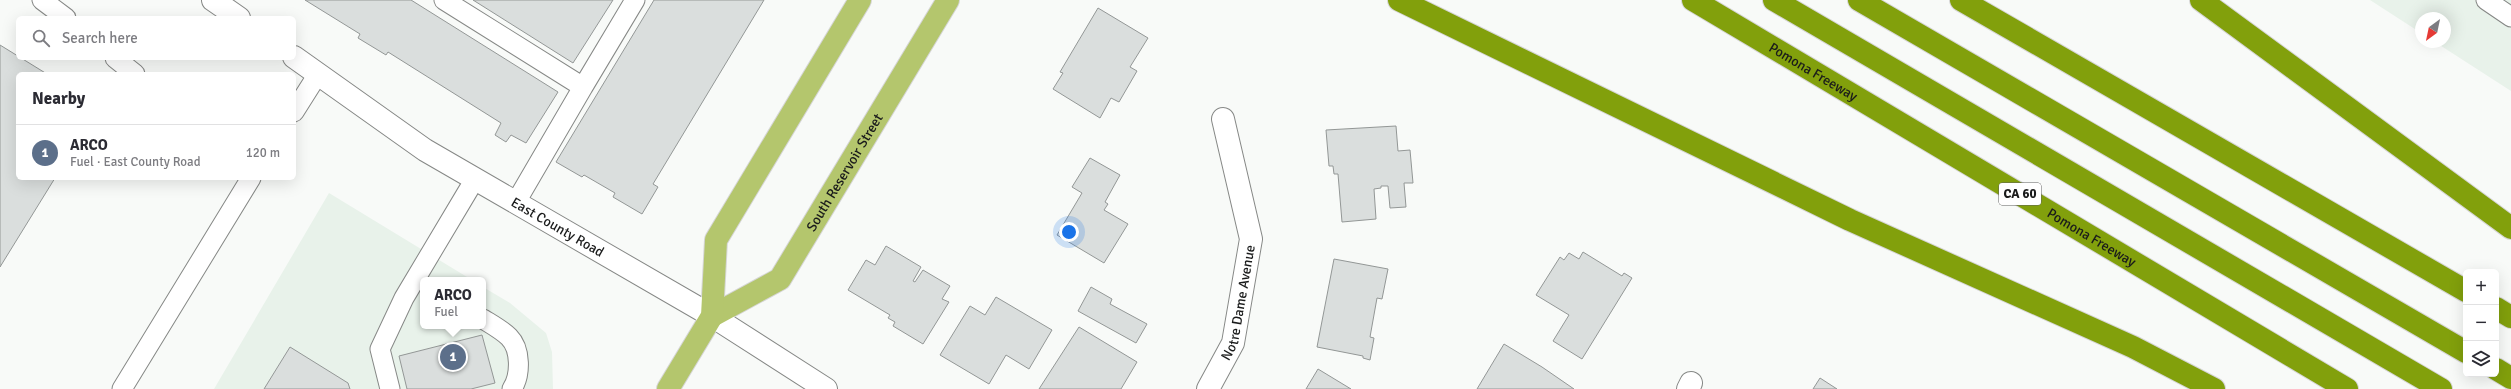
<!DOCTYPE html>
<meta charset="utf-8">
<style>
body{margin:0;font-family:Signika,sans-serif;background:#f2f2f3;color:#2b2b33}
.controls{position:absolute;right:12px;bottom:12px;display:grid;overflow:hidden;border-radius:6px;box-shadow:0 4px 16px #0002}
.controls button{width:36px;height:36px;display:grid;place-items:center;padding:0;border:0;border-bottom:1px solid #e1e1e2;background:#fff;color:#2b2b33;font:20px sans-serif}
.compass{position:absolute;left:2415px;top:12px;width:36px;height:36px;border-radius:50%;background:#fff;box-shadow:0 4px 16px #0002;rotate:213deg}
.you{position:absolute;left:1069px;top:232px;width:14px;height:14px;margin:-10px;border:3px solid #fff;border-radius:50%;background:#1a73e8;box-shadow:0 0 0 6px #1a73e833}
.badge{display:grid;place-items:center;width:26px;height:26px;border-radius:50%;background:#7a57d1;color:#fff;font-size:13px;font-weight:700}
.pin{position:absolute;translate:-50% -50%;border:2px solid #fff;box-shadow:0 1px 4px #0006}
.popup{position:absolute;left:420px;top:277px;width:66px;height:52px;box-sizing:border-box;display:grid;place-content:center;border-radius:6px;background:#fff;filter:drop-shadow(0 1px 3px #0005);font-size:13px;white-space:nowrap;color:#7c7c81}
.popup b{font-size:15px;color:#2b2b33}
.popup::after{content:'';position:absolute;left:50%;top:100%;margin-left:-8px;border:8px solid transparent;border-top-color:#fff}
.list{margin:0;padding:0;list-style:none}
h2{display:flex;justify-content:space-between;align-items:center;height:52px;margin:0;padding:0 16px;font-size:17px}
h2 small{font-size:13px;font-weight:400;color:#7c7c81}
.list li{display:grid;grid-template-columns:26px 1fr auto;gap:12px;align-items:center;box-sizing:border-box;height:56px;padding:0 16px;border-top:1px solid #e1e1e2}
.list b{display:block;font-size:15px;white-space:nowrap}
.list p{margin:0;font-size:13px;white-space:nowrap;color:#7c7c81}
.list em{font-size:13px;font-style:normal;color:#7c7c81}
.icon{flex:none;width:22px;height:22px;fill:none;stroke:currentColor;stroke-width:2;stroke-linecap:round;stroke-linejoin:round}
.map{position:relative;flex:none;width:2511px;height:389px;overflow:hidden}
.search{position:absolute;background:#fff;box-shadow:0 4px 16px #0002;left:16px;top:16px;width:280px;height:44px;display:flex;align-items:center;gap:10px;box-sizing:border-box;padding:0 14px;border-radius:6px;color:#7c7c81;font-size:15px}
.panel{position:absolute;background:#fff;box-shadow:0 4px 16px #0002;left:16px;top:72px;width:280px;height:108px;border-radius:6px}
.map>svg:first-child{display:block}
.built{fill:#e8f2ea}
.building{fill:#dadedd;stroke:#939796}
.lines{fill:none;stroke-linecap:round;stroke-linejoin:round}
.lane-casing{stroke:#868886;stroke-width:21}
.street-casing{stroke:#868886;stroke-width:24}
.primary-casing{stroke:#d6d6d6;stroke-width:24}
.highway-casing{stroke:#d6d6d6;stroke-width:24}
.lane{stroke:#fff;stroke-width:19}
.street{stroke:#fff;stroke-width:22}
.primary{stroke:#b4c66d;stroke-width:22}
.highway{stroke:#82a00c;stroke-width:22}
.labels{text-anchor:middle;dominant-baseline:central;stroke-width:3;stroke-linejoin:round;paint-order:stroke}
.shield{fill:#fff;stroke:#5f5f5f;stroke-width:1}
.shield-label{font-size:13px;font-weight:bold;fill:#1a1b1b}
.street-label{font-size:14px;fill:#1a1b1b;stroke:#fff}
</style>
<div class="map">
<svg width="2511" height="389" viewBox="0 0 2511 389">
<rect width="100%" height="100%" fill="#f8faf8"/>
<path class="built" d="M2370 0H2511V91L2435 42H2445V18H2421V33Z
M329 193 472 280H423V326H483V287L510 303 546 333 552 352 553 389H214Z"/>
<path class="building" d="M305 0H411L558 92 526 143 511 135 506 142 495 135 501 123 388 52 386 55 358 38 360 34Z
M473 0H613L573 63Z
M654 0H764L653 184 658 187 642 214 613 197 615 193 584 175 582 177 556 162Z
M1098 8 1148 38 1130 67 1137 71 1119 102 1111 98 1100 118 1053 89 1063 73 1060 72Z
M0 45 47 74H18V178H55L0 267Z
M1396 126 1398 151 1410 150 1413 183H1404L1406 207 1390 208 1388 186H1381V188L1374 189 1376 219 1342 222 1338 174H1334L1333 166H1329L1326 130Z
M1090 158 1120 175 1105 202 1108 204 1104 210 1128 224 1104 263 1057 235 1082 193 1072 187Z
M886 246 921 267 913 281 915 282 923 270 950 286 942 299 949 302 923 344 893 326 895 322 888 318 890 315 848 290 866 260 875 265Z
M1583 252 1622 276 1624 273 1632 278 1582 359 1553 341 1569 315 1536 295 1560 257 1564 260 1569 253 1579 259Z
M1334 259 1388 269 1382 299 1377 298 1370 337 1374 338 1370 360 1363 358V356L1317 347Z
M1091 287 1112 299 1110 304 1147 324 1136 343 1078 311Z
M996 297 1052 330 1029 369 1006 355 989 384 940 355 970 306 985 315Z
M1079 327 1137 362 1121 389H1039Z
M482 335 495 383 471 389H407L399 356Z
M1504 344 1542 367 1574 389H1477Z
M290 347 348 383 350 389H264Z
M1318 369 1351 389H1306Z
M1820 378 1837 389H1813Z"/>
<g class="lines">
<g class="lane-casing">
<path id="lane" d="M42 0 66 18
M444 0 583 87 516 202
M2486 0 2511 17
M115 58 135 74
M583 87 635 0
M294 112 318 74
M483 319C491 324 502 330 509 337 521 349 521 375 512 389
M122 389 251 178
M390 389 380 349 404 298 475 179"/>
</g>
<g class="street-casing">
<g id="street">
<path d="M213 0 239 18"/>
<path id="s1" d="M294 57 425 150 712 316 826 389"/>
<path id="s2" d="M1208 389 1233 343 1251 239 1223 119"/>
<path d="M1688 389 1691 383"/>
</g>
</g>
<g class="primary-casing">
<g id="primary">
<path id="s3" d="M712 316 780 279 948 0"/>
<path d="M668 389 712 316 716 240 860 0"/>
</g>
</g>
<g class="highway-casing">
<g id="highway">
<path d="M1399 0 1850 220 2133 347 2214 389"/>
<path id="s4" d="M1693 0 2347 389"/>
<path d="M1774 0 2441 389"/>
<path d="M1859 0 2466 352"/>
<path d="M1961 0 2466 291"/>
<path d="M2201 0 2511 228"/>
<path d="M2496 308 2511 317"/>
<path d="M2496 369 2511 378"/>
</g>
</g>
<use href="#lane" class="lane"/>
<use href="#street" class="street"/>
<use href="#primary" class="primary"/>
<use href="#highway" class="highway"/>
</g>
<g class="labels">
<rect class="shield" x="1999" y="183" width="42" height="22" rx="3"/>
<g class="shield-label">
<text x="2020" y="194">CA 60</text>
</g>
<g class="street-label">
<text stroke="none"><textPath href="#s4" startOffset="140">Pomona Freeway</textPath></text>
<text stroke="none"><textPath href="#s3" startOffset="202">South Reservoir Street</textPath></text>
<text stroke="none"><textPath href="#s1" startOffset="314">East County Road</textPath></text>
<text stroke="none"><textPath href="#s4" startOffset="464">Pomona Freeway</textPath></text>
<text stroke="none"><textPath href="#s2" startOffset="93">Notre Dame Avenue</textPath></text>
</g>
</g>
</svg>
<div class="controls">
<button>+</button>
<button>−</button>
<button><svg class="icon" aria-label="layers" viewBox="0 0 24 24"><path d="M12 4l9 5-9 5-9-5zM3 14l9 5 9-5"/></svg></button>
</div>
<svg class="compass" viewBox="-18 -18 36 36"><path d="M0-13l5 13h-10z" fill="#e53935"/><path d="M0 13l5-13h-10z" fill="#7c7c81"/></svg>
<div class="you"></div>
<div class="pin badge" style="left:453px;top:357px;background:#5c6f8a">1</div>
<div class="popup"><b>ARCO</b>Fuel</div>
<div class="search"><svg class="icon" aria-label="search" viewBox="0 0 24 24"><circle cx="10" cy="10" r="6"/><path d="M15 15l6 6"/></svg>Search here</div>
<section class="panel">
<h2>Nearby<small></small></h2>
<ul class="list">
<li><span class="badge" style="background:#5c6f8a">1</span><div><b>ARCO</b><p>Fuel · East County Road</p></div><em>120 m</em></li>
</ul>
</section>
</div>
